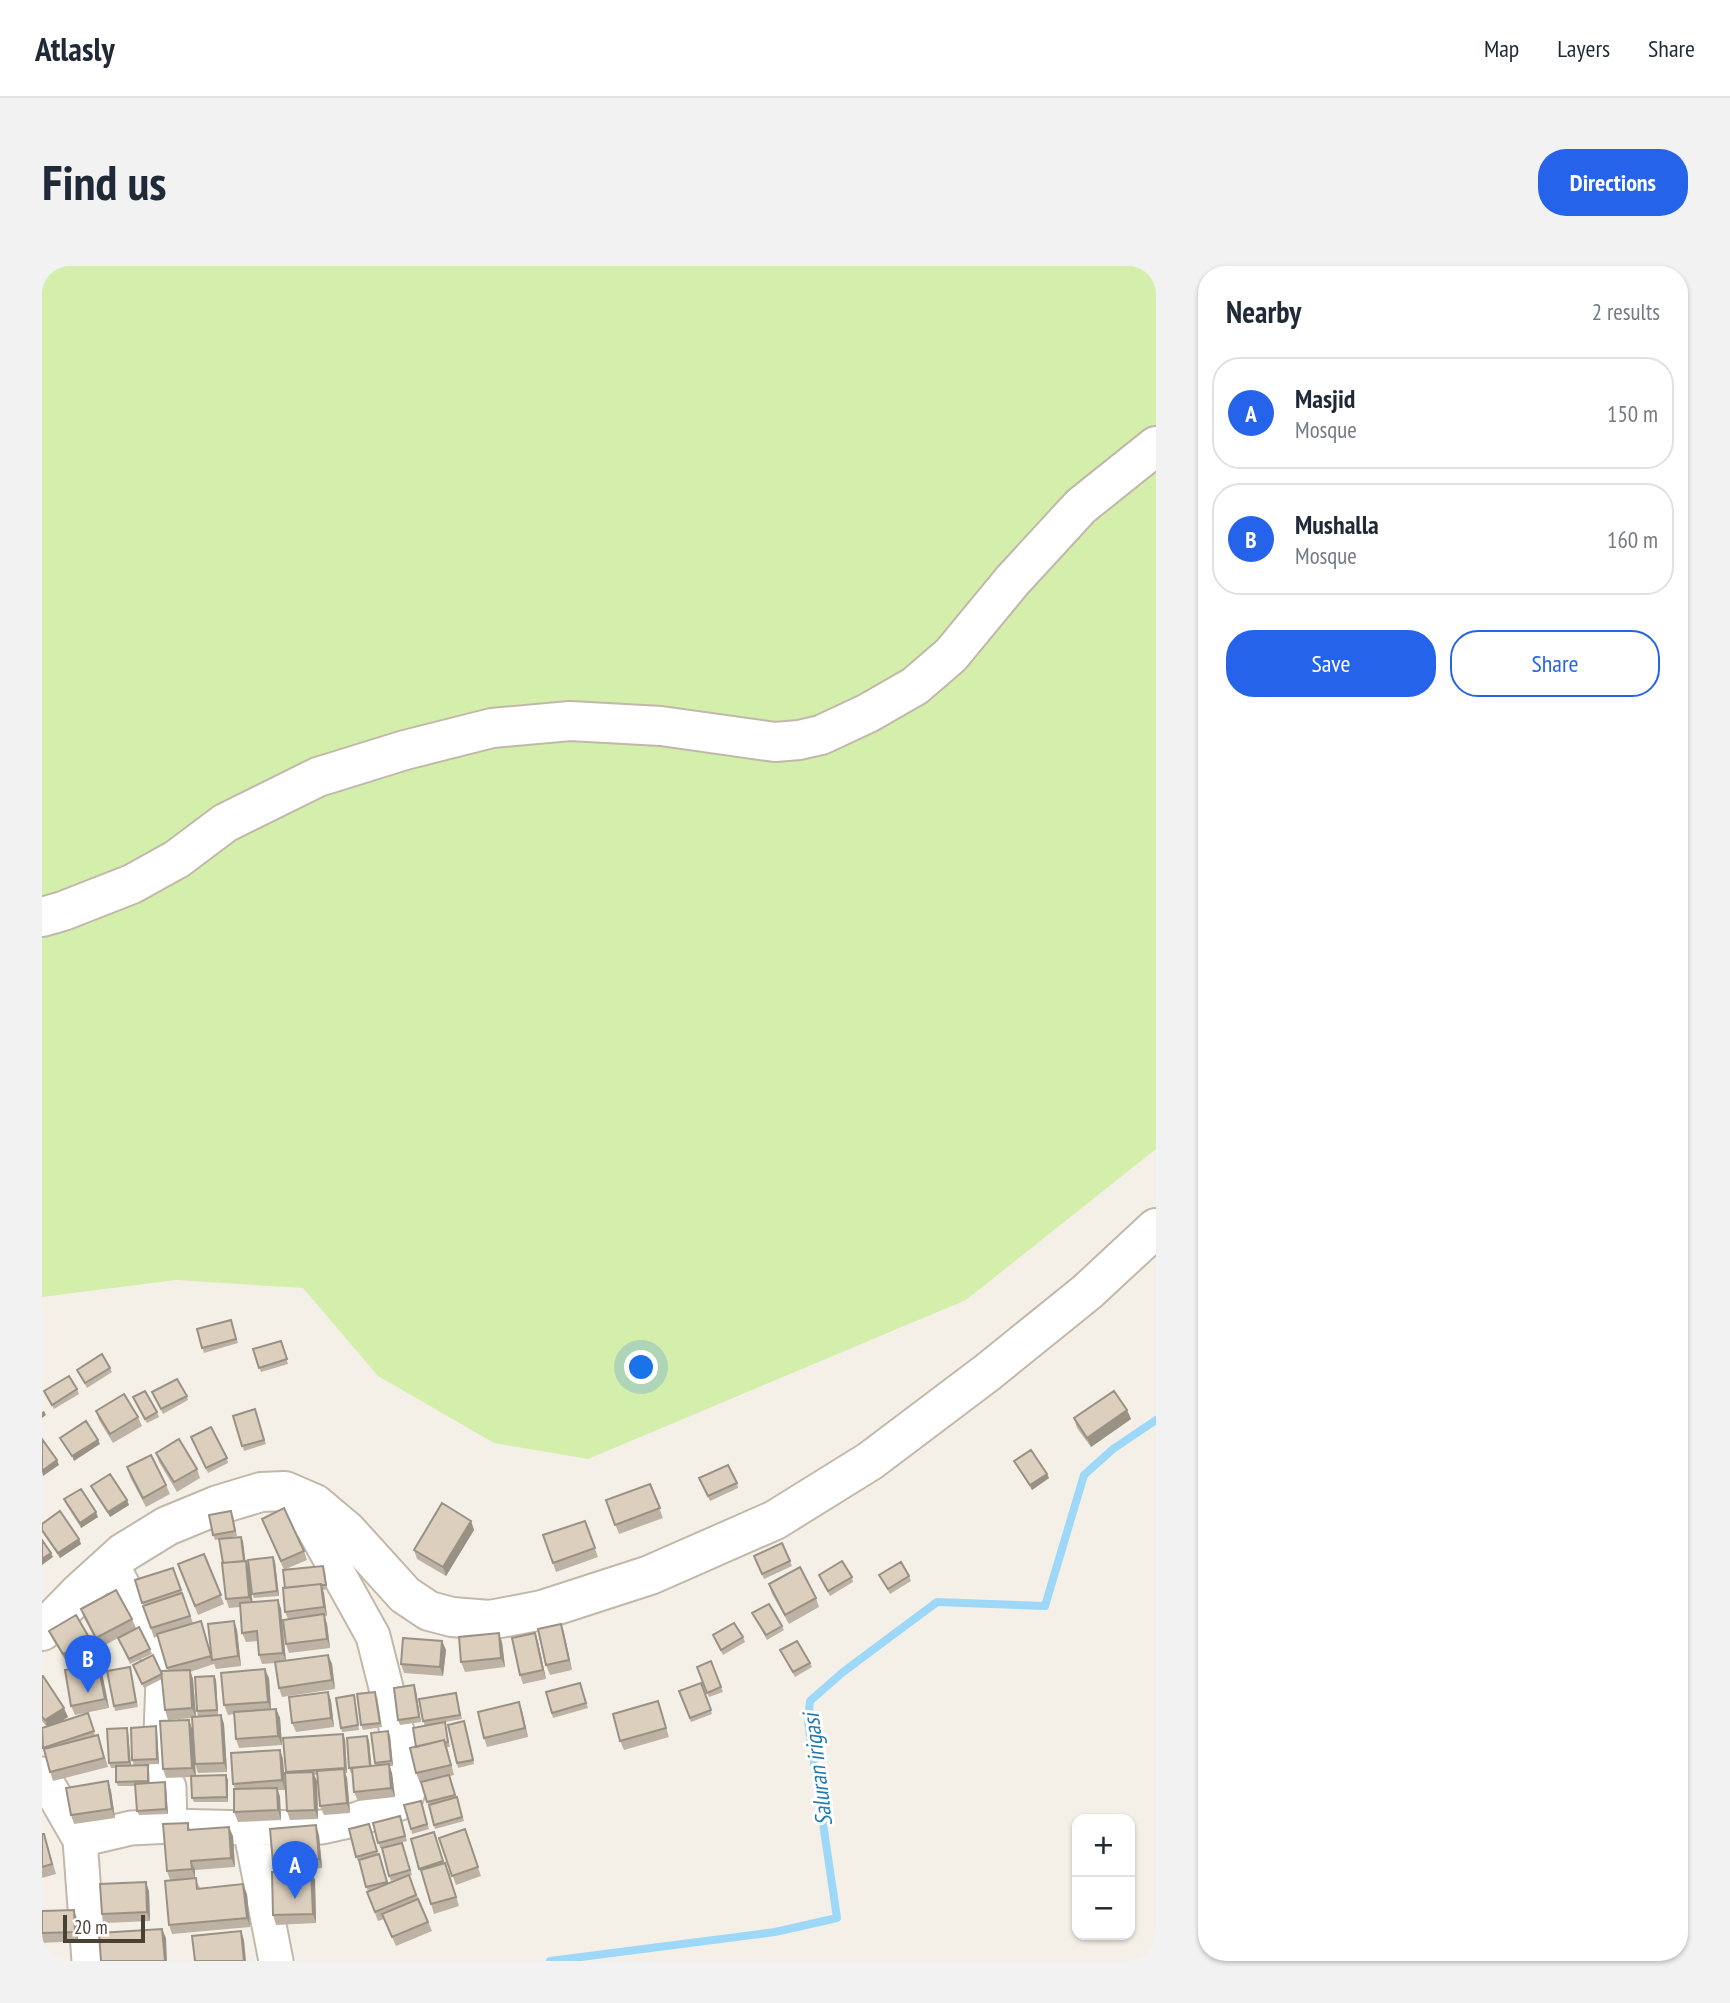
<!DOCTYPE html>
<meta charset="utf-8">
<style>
body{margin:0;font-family:"PT Sans Narrow",sans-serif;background:#f2f2f3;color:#1f2937}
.controls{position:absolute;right:21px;bottom:21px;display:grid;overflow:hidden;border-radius:14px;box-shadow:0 2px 5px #0004}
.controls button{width:63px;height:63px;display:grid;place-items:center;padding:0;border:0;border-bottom:2px solid #e0e1e3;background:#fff;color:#1f2937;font:35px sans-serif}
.scale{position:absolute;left:21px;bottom:18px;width:82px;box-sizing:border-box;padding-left:7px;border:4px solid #4a4135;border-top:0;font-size:19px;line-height:24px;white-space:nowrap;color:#4a4135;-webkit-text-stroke:5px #fff;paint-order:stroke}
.you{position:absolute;left:600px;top:1102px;width:24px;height:24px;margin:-18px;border:5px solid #fff;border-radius:50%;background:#1a73e8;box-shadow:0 0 0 10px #1a73e833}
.badge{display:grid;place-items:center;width:46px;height:46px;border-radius:50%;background:#2563eb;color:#fff;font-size:23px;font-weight:700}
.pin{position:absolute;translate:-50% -58px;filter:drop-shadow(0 2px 4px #0008)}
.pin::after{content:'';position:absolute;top:37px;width:24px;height:21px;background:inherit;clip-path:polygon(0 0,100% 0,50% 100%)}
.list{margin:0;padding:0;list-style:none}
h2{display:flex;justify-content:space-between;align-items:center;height:91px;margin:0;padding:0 28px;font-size:30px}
h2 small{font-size:23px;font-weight:400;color:#747a83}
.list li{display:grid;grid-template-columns:46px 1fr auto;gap:21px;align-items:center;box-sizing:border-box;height:112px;margin:0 14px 14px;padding:0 14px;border:2px solid #e0e1e3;border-radius:28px}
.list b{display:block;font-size:26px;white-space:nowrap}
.list p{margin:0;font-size:23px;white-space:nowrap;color:#747a83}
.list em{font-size:23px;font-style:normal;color:#747a83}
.actions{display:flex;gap:14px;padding:21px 28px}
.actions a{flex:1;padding:16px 0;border:2px solid #2563eb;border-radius:28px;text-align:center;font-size:24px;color:#2563eb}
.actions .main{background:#2563eb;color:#fff}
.map{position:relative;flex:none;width:1114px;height:1695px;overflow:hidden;border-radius:28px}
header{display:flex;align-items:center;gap:42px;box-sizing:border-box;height:98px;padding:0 35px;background:#fff;border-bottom:2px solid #e0e1e3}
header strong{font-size:33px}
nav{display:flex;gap:38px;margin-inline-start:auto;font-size:24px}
.intro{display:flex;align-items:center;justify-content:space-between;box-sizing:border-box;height:168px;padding:0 42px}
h1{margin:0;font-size:49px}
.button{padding:18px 32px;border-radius:28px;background:#2563eb;color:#fff;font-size:24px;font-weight:700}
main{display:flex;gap:42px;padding:0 42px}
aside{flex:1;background:#fff;border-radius:28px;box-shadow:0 2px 5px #0004}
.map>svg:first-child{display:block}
.green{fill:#d4eeac}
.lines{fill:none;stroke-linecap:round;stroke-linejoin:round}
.stream{stroke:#9dd8f9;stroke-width:8}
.minor-casing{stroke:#c2b8a9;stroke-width:37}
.tertiary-casing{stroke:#c2b8a9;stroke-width:42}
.minor{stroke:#fff;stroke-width:33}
.tertiary{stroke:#fff;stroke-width:38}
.wall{fill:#bdb2a3}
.shaded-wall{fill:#9a9185}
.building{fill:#dccfbe;stroke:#9a9185;stroke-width:2}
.labels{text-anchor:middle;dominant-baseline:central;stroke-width:6;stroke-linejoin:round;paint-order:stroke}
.water-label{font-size:23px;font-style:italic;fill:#1f7bb1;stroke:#fff}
</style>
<header>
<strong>Atlasly</strong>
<nav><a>Map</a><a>Layers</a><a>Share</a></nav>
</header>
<div class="intro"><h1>Find us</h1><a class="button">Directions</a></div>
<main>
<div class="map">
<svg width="1114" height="1695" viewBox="0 0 1114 1695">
<rect width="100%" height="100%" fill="#f5f0e7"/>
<path class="green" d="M0 0H1114V883L924 1034 546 1193 452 1177 336 1110 261 1022 134 1014 0 1031Z"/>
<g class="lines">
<path class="stream" d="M508 1695 733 1666 795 1652 766 1456 768 1435 801 1406 895 1336 1003 1340 1042 1209 1071 1183 1114 1154"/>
<g class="minor-casing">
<path id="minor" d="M69 1297 108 1371 125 1411 121 1415 119 1467 123 1515 127 1521 128 1560
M0 1508 38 1574 47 1695
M208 1562 234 1695
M38 1574 89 1562 128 1560 208 1562 280 1561 316 1553 358 1537 363 1534 366 1526V1509L331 1370 271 1262 243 1225"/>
</g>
<g class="tertiary-casing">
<path id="tertiary" d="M0 651 21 645 90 618 135 593 183 557 276 511 363 484 450 462 528 455 619 460 733 476 757 474 779 469 826 447 873 420 909 389 970 315 1039 240 1114 180
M0 1365 38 1326 81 1287 125 1260 176 1239 219 1226 243 1225 273 1238 305 1265 363 1329 387 1345 410 1351 448 1354 500 1344 608 1309 733 1254 828 1195 946 1106 1045 1026 1114 962"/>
</g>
<use href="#minor" class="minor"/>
<use href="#tertiary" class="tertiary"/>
</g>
<path class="wall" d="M189 1054 196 1077 162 1087 155 1063Z
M239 1075 246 1098 219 1106 211 1083Z
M68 1102 70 1106 45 1122 35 1104Z
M35 1123 37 1128 12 1143 2 1125Z
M110 1126 145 1130 146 1134 121 1148Z
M91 1131 115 1146 117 1151 105 1157Z
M213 1143 224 1178 202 1185 191 1150Z
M1085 1144 1089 1153 1049 1181 1035 1162 1032 1152Z
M54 1145 96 1151 100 1160 71 1177 57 1154Z
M149 1171 185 1192 186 1197 166 1207Z
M114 1187 155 1203 158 1212 135 1226 117 1196Z
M972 1195 1005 1208 1007 1212 990 1224 974 1199Z
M85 1201 124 1219 128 1228 104 1241 88 1211Z
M657 1212 695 1217 696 1222 668 1235Z
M608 1218 621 1252 577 1268 564 1234Z
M49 1220 85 1234 87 1239 68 1251 51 1225Z
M22 1233 56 1251 39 1262 24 1238Z
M191 1249 195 1270 173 1274 171 1269Z
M220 1253 262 1285 265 1294 244 1303 281 1300 283 1305 285 1323 281 1324 285 1350 282 1351 285 1358 288 1382 247 1387 244 1378 246 1353 243 1346 242 1304Z
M429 1255 432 1264 404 1310 375 1293 372 1284Z
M543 1255 556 1291 514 1306 501 1269Z
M0 1258 37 1273 39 1278 18 1292 0 1266Z
M199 1271 203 1295 207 1304 210 1336 236 1334 239 1343 244 1395 286 1389 290 1398 293 1423 240 1431 237 1422 233 1397 220 1398 217 1389 216 1375 204 1376 200 1367 198 1341 187 1342 184 1333Z
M740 1277 750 1300 722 1313 712 1290Z
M162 1288 182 1338 156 1349 136 1298Z
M231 1291 233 1296 237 1330 212 1332 210 1328Z
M131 1302 151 1357 162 1364 170 1392 192 1355 195 1364 199 1400 174 1403 172 1398 148 1406 151 1413 154 1450 179 1449 182 1458 185 1506 156 1507 153 1498 150 1452 126 1454 123 1444 120 1413 102 1422 91 1399 120 1407 126 1405 116 1370 112 1372 93 1314Z
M777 1309 810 1311 811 1316 788 1330Z
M837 1309 867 1310 869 1315 848 1328Z
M727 1318 774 1332 777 1341 747 1358 730 1328Z
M39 1343 90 1353 94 1362 108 1383 110 1388 88 1398 76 1372 58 1382 42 1352Z
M710 1347 740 1360 742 1364 725 1374Z
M519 1358 522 1367 530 1404 508 1409 504 1399Z
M7 1365 52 1380 55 1389 37 1400 33 1392 25 1397 11 1374Z
M671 1369 701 1371 703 1376 681 1389Z
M400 1375 404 1384 401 1410 362 1407 359 1398Z
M460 1376 463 1401 423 1406 419 1396Z
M496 1376 504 1413 481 1418 478 1409Z
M738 1384 768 1397 770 1401 753 1411Z
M669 1395 681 1426 667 1431 655 1401Z
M88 1401 96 1441 73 1445 72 1440Z
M60 1407 67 1442 33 1449 29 1440Z
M0 1410 26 1451 19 1455 46 1447 53 1469 59 1478 66 1501 11 1515 0 1480 2 1461 4 1460 0 1455Z
M172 1410 174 1414 176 1449 156 1450 155 1445Z
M227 1412 229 1443H234L238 1452 240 1479 197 1482 194 1473 192 1448 186 1449 182 1439Z
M538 1417 546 1442 511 1452 504 1426Z
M659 1417 670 1448 649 1456 637 1425Z
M372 1419 379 1456 358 1459 356 1454Z
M286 1426 289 1435 292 1461 254 1466 250 1457Z
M414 1427 420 1453 403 1456 408 1481H405L412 1509 408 1510 422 1555 393 1563 387 1541 385 1536 382 1516 378 1517 374 1507V1481L383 1460 381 1455Z
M335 1430 340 1461 321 1464 319 1459Z
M313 1434 317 1464 300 1466 299 1462Z
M616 1435 627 1471 582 1484 578 1475Z
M477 1436 480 1445 486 1471 445 1481 442 1472Z
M147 1454 150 1463 154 1510 186 1514V1536H152L150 1532 149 1511 124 1512 121 1503Z
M114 1460 115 1465 117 1498 92 1499 90 1494Z
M424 1460 432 1498 416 1502 415 1497Z
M85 1462 86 1466 89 1499 107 1503 108 1517 123 1516 124 1521 126 1548 97 1549 95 1545 94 1520H76L74 1516V1502H69L67 1497Z
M325 1470 327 1475 329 1500 333 1499V1497L348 1470 351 1500H347L350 1507 353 1531 316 1535 312 1526 310 1507H309L307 1502Z
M303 1473 305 1507H303L305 1512 308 1547 282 1549 278 1540 276 1509H272L275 1515 276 1553 248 1554 245 1545 244 1506Z
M238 1484 241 1493 243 1524H236L238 1531 239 1554 196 1556 192 1546 193 1523 191 1518Z
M66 1515 69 1525 73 1552 32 1558 29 1549Z
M379 1535 387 1563 370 1568 369 1563Z
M358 1550 365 1575 338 1582 331 1557Z
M146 1557 148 1564 191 1570 193 1601 153 1604V1612L158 1622 205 1628 208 1661 130 1668 127 1659 128 1614 125 1605Z
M327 1558 345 1618 363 1611 349 1615 347 1610 360 1577 370 1609 367 1610 390 1665 354 1680 342 1653 336 1655 325 1626H326L317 1595H316L314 1591Z
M423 1563 439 1610 414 1619 397 1572Z
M392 1566 402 1598 407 1606 417 1640 392 1648 380 1607 377 1603Z
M0 1568 5 1577 14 1608 0 1612Z
M277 1569 280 1602 234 1606 231 1597Z
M269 1605 273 1614 274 1657 234 1659 231 1649Z
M107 1625 108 1655 63 1657 60 1648Z
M0 1645 35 1653 36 1675 0 1677Z"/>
<path class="shaded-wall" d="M1085 1144 1089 1153 1049 1181 1045 1172Z
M2 1145 4 1149 0 1152V1146Z
M56 1174 58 1178 32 1195 30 1190Z
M15 1194 17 1199 1 1210 0 1205Z
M1005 1208 1007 1212 990 1224 988 1219Z
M85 1234 87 1239 68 1251 66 1246Z
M54 1246 56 1251 39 1262 38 1257Z
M429 1255 432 1264 404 1310 401 1301Z
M199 1271 201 1275 204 1299V1295L207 1304 211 1340 207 1331Z
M37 1273 39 1278 18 1292 16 1287Z
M9 1287 11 1291 0 1299V1293Z
M231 1291 233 1296 237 1330 235 1325Z
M279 1318 282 1327 285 1350 282 1341Z
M236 1334 239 1343 244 1396 241 1387Z
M282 1348 285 1358 288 1382 285 1373Z
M192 1355 195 1364 199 1400 196 1390Z
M519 1358 522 1367 530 1404 527 1394Z
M457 1367 460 1376 463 1401 459 1392Z
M493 1367 496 1376 504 1413 501 1404Z
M400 1375 404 1384 401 1410 398 1401Z
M30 1383 33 1392 25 1397 21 1388Z
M286 1389 290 1398 293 1423 290 1414Z
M56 1398 60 1407 67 1442 63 1433Z
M223 1403 227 1412 229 1445 226 1436Z
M148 1404 151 1413 154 1452 150 1442Z
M172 1410 174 1414 176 1449 175 1444Z
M372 1419 374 1424 379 1456 377 1451Z
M286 1426 289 1435 292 1461 289 1452Z
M477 1436 480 1445 486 1471 483 1462Z
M22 1442 26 1451 6 1464 3 1454Z
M234 1443 238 1452 240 1479 236 1470Z
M179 1449 182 1458 185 1506 182 1497Z
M147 1454 150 1463 154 1511 150 1502Z
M114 1460 115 1465 117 1498 115 1493Z
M85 1462 86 1466 89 1501 87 1496Z
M346 1465 348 1470 351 1500 349 1495Z
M301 1468 303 1473 305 1507 303 1502Z
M325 1470 327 1475 330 1505 328 1500Z
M238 1484 241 1493 243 1524 240 1514Z
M347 1498 350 1507 353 1531 349 1522Z
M302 1503 305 1512 308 1547 305 1537Z
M271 1506 275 1515 276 1553 273 1544Z
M184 1509 186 1514V1536L185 1531Z
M66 1515 69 1525 73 1552 70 1543Z
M123 1516 124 1521 126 1548 124 1543Z
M235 1522 238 1531 239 1554 236 1544Z
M274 1559 277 1569 280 1602 277 1593Z
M187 1561 191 1570 193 1601 189 1592Z
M149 1595 153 1604V1612L150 1603Z
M269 1605 273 1614 274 1657 271 1648Z
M104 1616 107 1625 108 1655 105 1646Z
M201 1618 205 1628 208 1661 205 1652Z
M32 1644 35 1653 36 1675 33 1666Z
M120 1663 124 1672 125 1695H123Z
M199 1665 202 1674 204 1695H202Z"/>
<path class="building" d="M189 1054 194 1073 160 1082 155 1063Z
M239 1075 245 1093 217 1102 211 1083Z
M60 1088 68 1102 43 1117 35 1104Z
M27 1110 35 1123 10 1139 2 1125Z
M135 1113 145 1130 119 1143 110 1126Z
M103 1125 115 1146 103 1153 91 1131Z
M1072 1125 1085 1144 1045 1172 1032 1152Z
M82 1128 96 1151 68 1168 54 1145Z
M213 1143 222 1174 200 1180 191 1150Z
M44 1155 56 1174 30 1190 18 1172Z
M169 1161 185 1192 164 1202 149 1171Z
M0 1173 15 1194 0 1205Z
M137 1173 155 1203 132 1216 114 1187Z
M989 1184 1005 1208 988 1219 972 1195Z
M109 1189 124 1219 101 1232 85 1201Z
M686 1199 695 1217 666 1230 657 1212Z
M68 1208 85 1234 66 1246 49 1220Z
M608 1218 618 1242 573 1259 564 1234Z
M39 1223 54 1246 38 1257 22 1233Z
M400 1237 429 1255 401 1301 372 1284Z
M242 1242 262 1285 239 1295 220 1253Z
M18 1245 37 1273 16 1287 0 1264V1258Z
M189 1245 193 1265 171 1269 167 1249Z
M543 1255 553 1282 511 1297 501 1269Z
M199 1271 202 1295 181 1297 177 1273Z
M0 1274 9 1287 0 1293Z
M740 1277 748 1295 720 1308 712 1290Z
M162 1288 179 1329 153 1340 136 1298Z
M231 1291 235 1325 210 1328 206 1294Z
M204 1295 207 1331 184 1333 180 1297Z
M800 1295 810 1311 786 1325 777 1309Z
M859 1296 867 1310 846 1323 837 1309Z
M281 1300 284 1319H279V1318L243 1322 241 1304Z
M758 1301 774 1332 743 1349 727 1318Z
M131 1302 139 1324 100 1337 93 1314Z
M279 1318 282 1341 243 1346 241 1322Z
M74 1324 90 1353 54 1372 39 1343Z
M140 1327 148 1350 109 1362 101 1340Z
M236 1334 241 1387 217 1389 215 1365 200 1367 198 1337Z
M727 1338 740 1360 724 1369 710 1347Z
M282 1348 285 1373 244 1378 241 1354Z
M34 1349 52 1380 34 1391 30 1383 21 1388 7 1365Z
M159 1355 169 1390 125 1402 115 1368Z
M192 1355 196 1390 170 1394 166 1358Z
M692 1357 701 1371 679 1384 671 1369Z
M519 1358 527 1394 504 1399 496 1363Z
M97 1361 108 1383 87 1393 76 1372Z
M457 1367 459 1392 419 1396 417 1371Z
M493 1367 501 1404 478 1409 470 1372Z
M361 1372 400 1375 398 1401 359 1398Z
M755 1375 768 1397 751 1406 738 1384Z
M111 1389 120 1408 100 1418 91 1399Z
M286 1389 290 1414 237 1422 233 1396Z
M669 1395 679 1421 665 1427 655 1401Z
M56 1398 63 1433 29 1440 23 1404Z
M88 1401 94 1436 72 1440 65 1405Z
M223 1403 226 1436 182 1439 179 1407Z
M148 1404 150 1442 123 1444 119 1405Z
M0 1410H1L22 1442 3 1454 0 1451Z
M172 1410 175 1444 155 1445 153 1411Z
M538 1417 544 1437 510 1447 504 1426Z
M659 1417 669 1444 648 1452 637 1425Z
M372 1419 377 1451 356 1454 352 1422Z
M286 1426 289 1452 250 1457 247 1431Z
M333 1426 338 1457 319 1459 315 1428Z
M414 1427 418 1449 381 1455 377 1433Z
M312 1429 316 1459 299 1462 294 1432Z
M616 1435 624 1462 578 1475 571 1448Z
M477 1436 483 1462 442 1472 436 1446Z
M234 1443 236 1470 194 1473 192 1446Z
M46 1447 52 1465 1 1482 0 1462Z
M179 1449 182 1497 153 1498 150 1451Z
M147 1454 150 1502 121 1503 118 1455Z
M422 1455 431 1494 415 1497 406 1459Z
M403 1456 406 1476 403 1477 402 1474 374 1481 371 1462Z
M114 1460 115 1493 90 1494 89 1462Z
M85 1462 87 1496 67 1497 65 1463Z
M346 1465 349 1495 333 1497 329 1467Z
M301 1468 303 1502 244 1506 241 1472Z
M56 1469 62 1492 8 1506 2 1483Z
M325 1470 328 1500 307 1502 305 1472Z
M402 1474 409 1499 374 1507 368 1482Z
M238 1484 240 1514 191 1518 189 1487Z
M347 1498 349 1522 312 1526 310 1502Z
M106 1499V1515L74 1516V1500Z
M302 1503 305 1537 278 1540 275 1505Z
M271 1506 273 1544 245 1545 243 1507Z
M184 1509 185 1531 150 1532 149 1510Z
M407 1509 413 1529 385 1536 379 1516Z
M66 1515 70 1543 29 1549 24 1522Z
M123 1516 124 1543 95 1545 93 1518Z
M235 1522 236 1544 192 1546V1523Z
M415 1531 420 1551 392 1559 387 1539Z
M379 1535 385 1558 369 1563 362 1539Z
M358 1550 363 1570 336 1577 331 1557Z
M146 1557V1564L187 1561 189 1592 149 1595 150 1603 125 1605 121 1558Z
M327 1558 335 1585 314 1591 307 1563Z
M274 1559 277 1593 231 1597 228 1563Z
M423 1563 436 1601 410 1610 397 1572Z
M392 1566 401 1595 377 1603 369 1573Z
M0 1568H2L10 1598 0 1601Z
M360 1577 368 1604 347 1610 340 1582Z
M337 1588 345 1616 324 1621 317 1594Z
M403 1597 414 1631 389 1638 379 1604Z
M269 1605 271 1648 231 1649 230 1606Z
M367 1609 374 1629 333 1646 325 1626Z
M154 1612 155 1623 201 1618 205 1652 127 1659 123 1615Z
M104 1616 105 1646 60 1648 58 1618Z
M376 1633 386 1656 350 1671 340 1648Z
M32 1644 33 1666 0 1667V1645Z
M120 1663 123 1695H59L57 1667Z
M199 1665 202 1695H153L150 1670Z"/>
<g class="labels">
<g class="water-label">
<text transform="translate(775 1504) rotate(-97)">Saluran irigasi</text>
</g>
</g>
</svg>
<div class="controls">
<button>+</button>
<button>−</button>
</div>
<div class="scale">20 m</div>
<div class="you"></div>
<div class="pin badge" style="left:253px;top:1633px">A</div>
<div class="pin badge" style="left:46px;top:1427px">B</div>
</div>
<aside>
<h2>Nearby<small>2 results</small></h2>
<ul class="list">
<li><span class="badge">A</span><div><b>Masjid</b><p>Mosque</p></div><em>150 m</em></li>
<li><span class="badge">B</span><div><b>Mushalla</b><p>Mosque</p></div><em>160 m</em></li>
</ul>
<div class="actions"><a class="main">Save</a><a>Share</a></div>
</aside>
</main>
